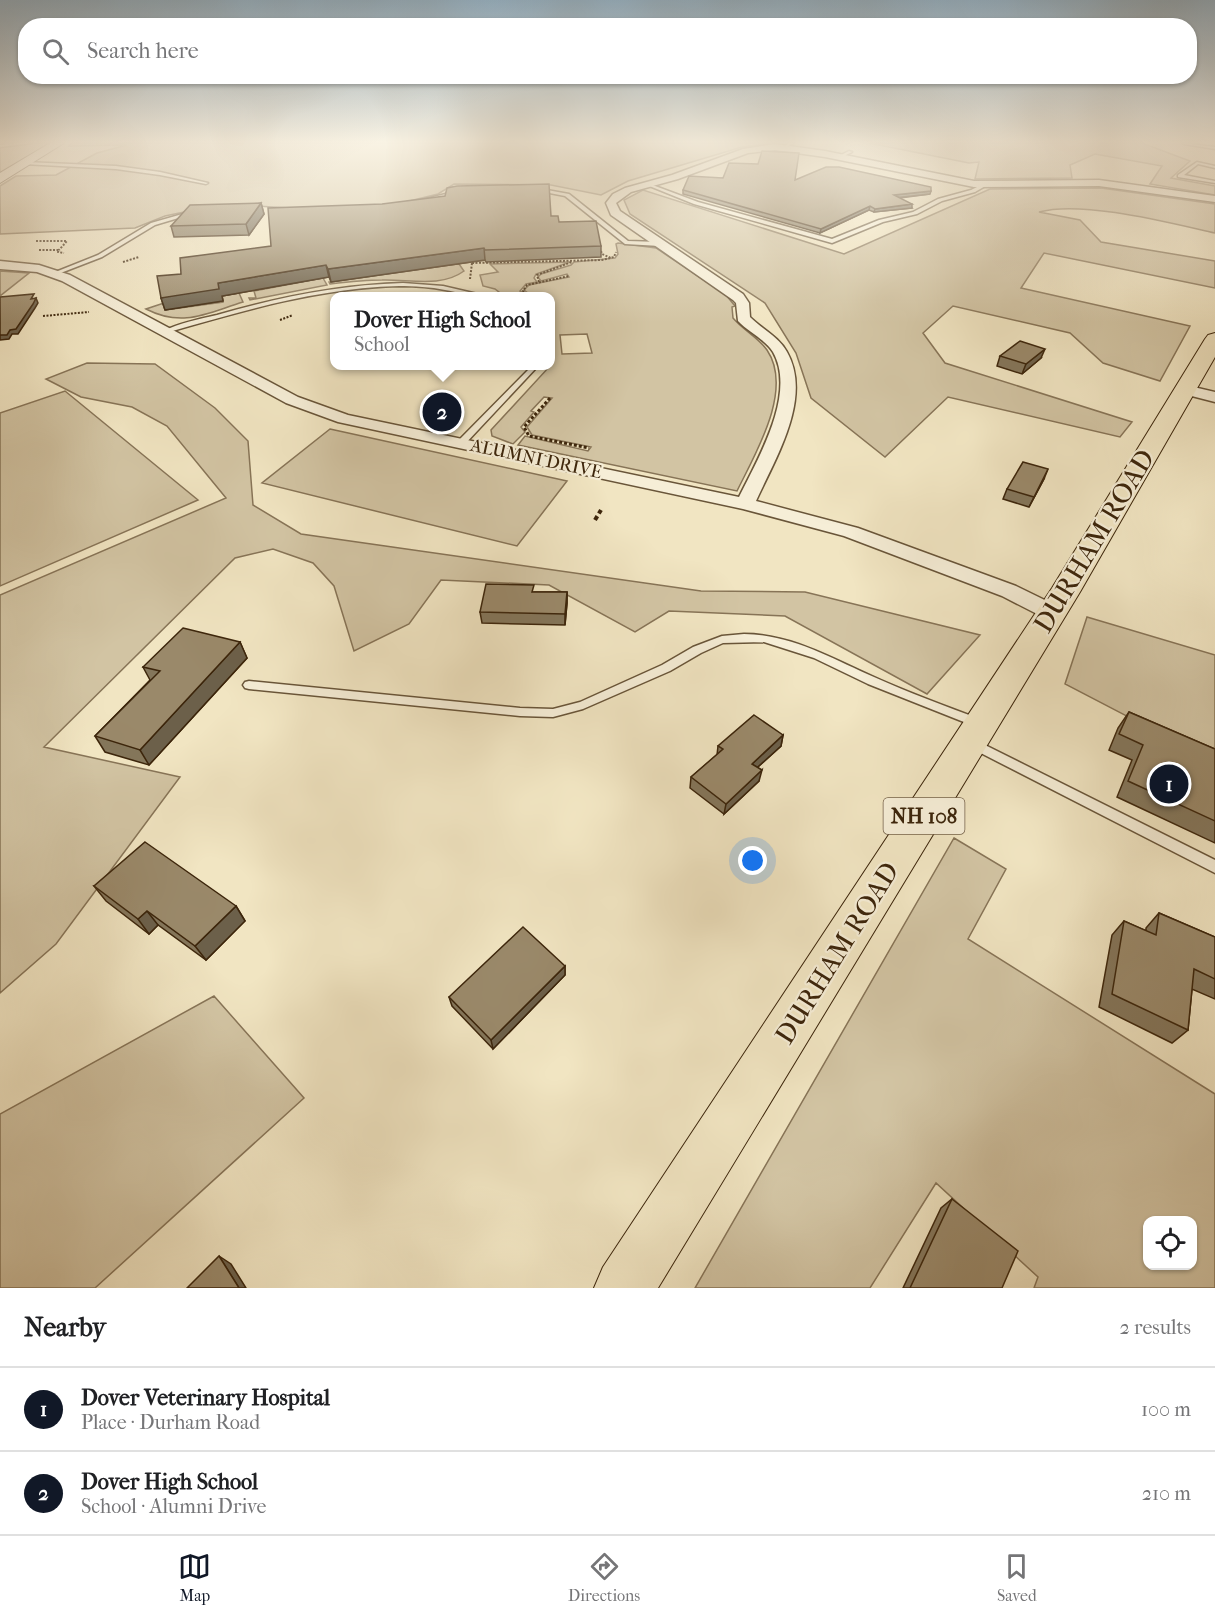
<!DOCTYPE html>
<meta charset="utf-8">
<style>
body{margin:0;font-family:"IM FELL French Canon",serif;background:#f2f2f2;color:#202124}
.controls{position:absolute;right:18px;bottom:18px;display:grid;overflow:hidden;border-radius:12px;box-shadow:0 2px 4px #0004}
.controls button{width:54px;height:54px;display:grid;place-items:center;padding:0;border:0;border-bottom:2px solid #e0e0e0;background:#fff;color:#202124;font:30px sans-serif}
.you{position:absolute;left:753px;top:861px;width:21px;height:21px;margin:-15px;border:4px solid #fff;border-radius:50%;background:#1a73e8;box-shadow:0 0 0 9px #1a73e833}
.badge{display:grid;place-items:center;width:39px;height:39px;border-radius:50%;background:#111827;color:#fff;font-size:20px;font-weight:700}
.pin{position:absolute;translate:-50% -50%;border:3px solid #fff;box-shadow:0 2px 6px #0006}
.popup{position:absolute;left:330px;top:292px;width:225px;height:78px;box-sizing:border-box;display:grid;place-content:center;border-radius:12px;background:#fff;filter:drop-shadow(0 2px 4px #0005);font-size:20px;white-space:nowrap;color:#757577}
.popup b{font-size:22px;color:#202124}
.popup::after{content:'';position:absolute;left:50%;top:100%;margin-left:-12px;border:12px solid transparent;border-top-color:#fff}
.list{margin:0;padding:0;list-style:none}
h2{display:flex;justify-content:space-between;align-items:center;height:78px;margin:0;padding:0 24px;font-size:26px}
h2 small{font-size:20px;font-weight:400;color:#757577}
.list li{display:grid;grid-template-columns:39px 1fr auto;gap:18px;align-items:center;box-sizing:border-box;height:84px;padding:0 24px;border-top:2px solid #e0e0e0}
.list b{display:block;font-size:22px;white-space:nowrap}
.list p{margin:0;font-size:20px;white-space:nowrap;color:#757577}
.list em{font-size:20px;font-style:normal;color:#757577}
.icon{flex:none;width:33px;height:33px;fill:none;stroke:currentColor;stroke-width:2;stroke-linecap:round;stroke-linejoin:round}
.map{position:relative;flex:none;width:1215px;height:1288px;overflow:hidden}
.search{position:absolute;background:#fff;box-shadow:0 2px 4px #0004;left:18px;right:18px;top:18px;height:66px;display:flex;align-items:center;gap:15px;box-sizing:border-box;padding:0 21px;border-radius:24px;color:#757577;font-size:22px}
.sheet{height:246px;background:#fff}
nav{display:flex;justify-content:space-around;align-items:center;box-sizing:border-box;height:84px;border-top:2px solid #e0e0e0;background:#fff;font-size:16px;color:#757577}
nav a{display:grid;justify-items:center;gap:3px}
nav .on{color:#111827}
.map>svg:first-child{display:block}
.green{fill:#d2c4a3;stroke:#877457;stroke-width:1.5;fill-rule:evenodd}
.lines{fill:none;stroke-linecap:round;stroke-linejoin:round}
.lane-casing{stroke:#695539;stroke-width:3}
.street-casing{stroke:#695539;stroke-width:3}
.secondary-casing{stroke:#3c250b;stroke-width:2}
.primary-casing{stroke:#3c250b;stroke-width:2}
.path-far2{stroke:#3c250b;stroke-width:2;stroke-dasharray:2 1.5;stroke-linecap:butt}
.path-far1{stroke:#3c250b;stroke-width:3;stroke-dasharray:3 2;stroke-linecap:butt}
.path{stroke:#3c250b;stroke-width:4;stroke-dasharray:4.5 3;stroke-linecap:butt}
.lane{fill:#f6eed7;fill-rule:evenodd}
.street{fill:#f6eed7;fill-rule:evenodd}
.secondary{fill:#f6eed7;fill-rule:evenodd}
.primary{fill:#f1e5c2;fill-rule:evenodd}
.wall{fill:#84765b;stroke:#3c250b;stroke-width:1.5}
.shaded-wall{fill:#6c604a;stroke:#3c250b;stroke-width:1.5}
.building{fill:#9a896a;stroke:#3c250b;stroke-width:1.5}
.labels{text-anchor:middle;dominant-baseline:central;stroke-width:4.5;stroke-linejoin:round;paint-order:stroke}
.far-street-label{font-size:18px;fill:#3c250b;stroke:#f6eed7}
.shield{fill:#f6eed7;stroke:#746148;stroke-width:1.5}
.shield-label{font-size:21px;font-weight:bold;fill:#3c250b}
.near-street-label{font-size:27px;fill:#3c250b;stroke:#f6eed7}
</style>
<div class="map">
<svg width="1215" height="1288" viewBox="0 0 1215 1288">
<rect width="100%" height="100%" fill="#f1e5c2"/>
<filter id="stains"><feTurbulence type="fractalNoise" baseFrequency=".00333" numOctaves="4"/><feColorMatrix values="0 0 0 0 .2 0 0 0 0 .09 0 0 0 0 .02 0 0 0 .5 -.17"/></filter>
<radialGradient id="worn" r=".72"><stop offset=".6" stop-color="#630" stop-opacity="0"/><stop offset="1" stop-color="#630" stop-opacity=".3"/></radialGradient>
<path class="green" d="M0 143H51L0 173Z
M72 143H775L742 147 628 181 601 195 551 185 454 184 438 194 397 204 307 209 256 206 184 212 165 216 135 228 0 234V186L16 176 56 175 97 153 127 145 69 146Z
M869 143H1142L1190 161 1171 178 1215 186V195L1150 184 1162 166 1095 154 1070 165 1072 178 975 179 979 162 969 163Z
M1101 188 1215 204V233C1170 223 1082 200 1039 212L1080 220 1101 242 1215 261V288L1044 253 1021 288 1190 326 1160 381 1103 363 1070 333 953 306 923 333 945 363 1132 422 1120 437 948 397 885 457 811 398 796 353 765 303 630 214 624 200 643 190 844 254 990 189Z
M618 243 656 248 726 295 735 306 732 307 733 318C743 330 758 337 767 350 794 390 755 454 737 491L518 445 525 436 588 451 591 447 532 435 527 427 552 398 544 397 531 411 534 412 521 427 525 432 513 444 492 436 491 430 550 366 554 350 550 331V296H532L524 290 529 285 569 277 567 274 541 281 538 277 541 274 571 265 574 262 615 258 618 254 616 244ZM587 334 592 353 562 354 560 335Z
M453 262 459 264 464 271C441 288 409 279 382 280 364 280 347 282 330 284L329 282Z
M570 262 536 274 534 278 537 282 526 284 520 291 528 296H504L495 289 483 286 480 275 498 272 490 264Z
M0 271 29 273 0 296Z
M323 278 327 285 250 300 249 298H256L254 291Z
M239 293 243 302C207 313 183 328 146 309L164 303 166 310 223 302 222 296Z
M87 363 155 364 215 408 248 441 253 505 301 534 701 591 805 592 980 635 927 694 785 616 669 611 635 632 549 585 441 580 409 624 354 651 334 586 313 563 273 549 235 558 44 747 180 777 56 944 0 993V595L226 498 167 426 132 407 81 397 46 379Z
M65 391 198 500 0 586V413Z
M330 429 567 481 517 546 262 483Z
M1087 617 1215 655V762L1065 684Z
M954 838 1006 869 968 939 1215 1094V1288H1034L1038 1277 936 1183 870 1288H695ZM1148 1220H1192V1266H1148Z
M214 996 304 1098 95 1288H0V1114Z"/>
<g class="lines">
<g class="lane-casing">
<path id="lane" d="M18 143H32L0 147V145Z
M789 143H794L785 148V146Z
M1182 143 1215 147V149L1184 144Z
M849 151 852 152 840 158 837 157Z
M25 162 116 166 160 172 208 183 206 184 160 175 116 169 23 164Z
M1197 162 1215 166V168L1198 164 1184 175 1215 181V183L1178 177V175Z
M647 183 698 202 832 239 879 220 913 212 938 199 971 190 983 184 987 185 975 192 942 201 917 214 883 222 832 243 694 204 647 185Z
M536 188 569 194 628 241 660 242 663 244 660 246 625 244 565 196 534 190Z
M458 191 460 193 415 203 413 202Z
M193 211 195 213 155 225 102 257 58 274 53 273 98 255 151 223Z
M403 283 443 286 486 296C473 298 459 292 445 290 431 287 414 286 399 286 320 288 245 310 169 332L164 331C178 323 200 319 217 315 279 297 338 285 403 283Z
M532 366H538L464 445H458V441Z
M744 634C791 634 833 659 874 677 909 693 946 706 982 720L984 723 982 726H974L868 684 814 658 764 642 723 643 701 653 670 671 583 709 553 717 520 716 249 689 245 688 243 685 245 682 249 681 520 708 553 709 580 702 662 665 693 647 722 636Z
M973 739 1215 860V873L969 747 967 744 969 741Z"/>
</g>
<g class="street-casing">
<path id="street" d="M775 144 825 151 974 181 1099 180 1215 196V202L1099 186 974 187 825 157 775 150 748 153 678 179 631 192 616 203 620 211 743 294 749 303 750 317C762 329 779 337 787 352 813 398 775 459 756 501L858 528 1016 586 1059 607 1062 612 1059 617 1051 619 1043 617 1002 596 844 536 743 509 338 422 286 403 62 281 37 272 0 269V261L39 265 70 275 298 397 348 415 739 497C757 460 797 394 773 352 765 339 748 332 738 321L736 303 733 300 611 215 606 203 613 194 625 188 672 175 743 149Z
M1185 385 1215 392V402L1180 393 1177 390Z"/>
</g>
<g class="secondary-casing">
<path id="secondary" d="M50 143H64L0 183V173Z"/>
</g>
<g class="primary-casing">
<path id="primary" d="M1215 333V357L1080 592 658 1288H594L603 1267 1052 588 1205 339 1208 335Z"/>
</g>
<path class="path-far2" d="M36 241H67L59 250
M39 250H59L58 252 64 253
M601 251 602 254 611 258
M123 262 139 257
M472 263 602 260 614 257 616 252
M470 279 472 263
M539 282 537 275 572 262
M530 296 523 291 527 285 569 276
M43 316 89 312
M280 320 293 315"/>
<path class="path-far1" d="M550 398 524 427 529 436 589 448"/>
<path class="path" d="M595 520 601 510"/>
<use href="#lane" class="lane"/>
<use href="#street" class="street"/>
<use href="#secondary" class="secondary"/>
<use href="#primary" class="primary"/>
</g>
<path class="wall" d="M723 178 795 180 930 194 900 198 912 208 874 212 869 210 820 233 683 194V190Z
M261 203 264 214 249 235 174 237 171 226Z
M551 216 559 222 601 246V257L486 262 485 260 331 282 329 277 222 296 223 301 165 310 161 298 181 274Z
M1000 356 1041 358 1022 374 997 366Z
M1044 479 1029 507 1003 499 1007 489Z
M534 592H567V603L565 625 482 623 480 612Z
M240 642 247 658 149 765 105 752 95 736 150 680 143 667Z
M1129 712 1215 749V843L1117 797 1132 760 1109 750 1118 728Z
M783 735 781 746 758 767 759 781 724 814 690 788 691 777 717 755 718 746Z
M94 886 236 906 245 921 206 960 158 925 149 934 106 901Z
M1159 913 1215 937V999L1192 989 1188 1030 1172 1043 1099 1007 1112 935 1124 921 1146 931V928Z
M565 966V975L493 1049 452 1006 449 997Z
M952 1199 1002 1288H903L941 1208Z"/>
<path class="shaded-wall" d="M931 191 930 194 894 198V195Z
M261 203 264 214 249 235 246 224Z
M912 204V208L874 212 875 209Z
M870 206 869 210 820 233 821 229Z
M484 248 485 260 331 282 328 269Z
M326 265 329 277 222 296 223 301 165 310 161 298 218 283Z
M36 298 38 303 35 308 18 334H12L9 339 0 340V335L10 330Z
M1045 349 1041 358 1022 374 1026 364Z
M1048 469 1044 479 1029 507Z
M567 592V603L565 625V614Z
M240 642 247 658 149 765 140 750Z
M783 735 781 746 750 774 752 764Z
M762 770 759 781 724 814 726 804Z
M236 906 245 921 206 960 195 946Z
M147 911 158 925 149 934 138 919Z
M565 966V975L493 1049 491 1040Z
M219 1256 231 1264 246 1288H239Z"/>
<path class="building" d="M762 151 799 153 795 180 826 167H839L931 187V191L894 195 912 204 875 209 870 206 821 229 683 190 689 176 723 178 729 163 758 164Z
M549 184 551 216H558L559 222 596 221 601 246 485 250 484 248 328 269 326 265 218 283 219 289 161 298 157 276 181 274 180 258 271 246 268 208 382 204 445 196 447 188 457 186Z
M261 203 246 224 171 226 190 205Z
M34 294 31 299 36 298 33 304 16 329 10 330 7 335H0V297Z
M1020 341 1045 349 1026 364 1000 356Z
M1023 462 1048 469 1034 497 1007 489Z
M486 584 534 585 532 592H567L565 614 480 612Z
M183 628 240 642 140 750 95 736 160 671 143 667Z
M1129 712 1215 749V821L1128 781 1143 745 1119 734Z
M754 715 783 735 752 764 762 770 726 804 691 777 723 749 718 746Z
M145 842 236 906 195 946 147 911 138 919 94 886Z
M1159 913 1215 937V979L1194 969 1188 1030 1112 994 1124 921 1156 935Z
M523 927 565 966 491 1040 449 997Z
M952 1199 1018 1251 1002 1288H910Z
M219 1256 239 1288H187Z"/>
<linearGradient id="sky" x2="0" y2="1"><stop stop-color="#93aec0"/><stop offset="0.44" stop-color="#f9f3e4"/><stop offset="1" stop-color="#f9f3e4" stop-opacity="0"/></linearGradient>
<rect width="1215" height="323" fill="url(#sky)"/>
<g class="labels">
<g class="far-street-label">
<text transform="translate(536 459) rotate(12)">ALUMNI DRIVE</text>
</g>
<rect class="shield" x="883.5" y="798" width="81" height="36" rx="4.5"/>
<g class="shield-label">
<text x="924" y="816">NH 108</text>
</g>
<g class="near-street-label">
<text transform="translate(1094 541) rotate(-59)">DURHAM ROAD</text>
<text transform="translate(837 953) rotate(-58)">DURHAM ROAD</text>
</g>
</g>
<rect width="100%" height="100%" filter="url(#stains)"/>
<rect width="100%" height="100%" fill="url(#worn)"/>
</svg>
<div class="controls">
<button><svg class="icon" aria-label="locate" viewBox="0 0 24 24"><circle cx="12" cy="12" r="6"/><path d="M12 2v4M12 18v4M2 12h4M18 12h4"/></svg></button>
</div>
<div class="you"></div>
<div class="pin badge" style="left:1169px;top:784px">1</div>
<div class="pin badge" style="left:442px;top:412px">2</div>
<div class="popup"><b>Dover High School</b>School</div>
<div class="search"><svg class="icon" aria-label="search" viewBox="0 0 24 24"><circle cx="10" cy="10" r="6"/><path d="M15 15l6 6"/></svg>Search here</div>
</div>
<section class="sheet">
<h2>Nearby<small>2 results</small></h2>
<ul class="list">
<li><span class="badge">1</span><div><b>Dover Veterinary Hospital</b><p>Place · Durham Road</p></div><em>100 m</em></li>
<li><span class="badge">2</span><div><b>Dover High School</b><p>School · Alumni Drive</p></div><em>210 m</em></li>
</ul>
</section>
<nav>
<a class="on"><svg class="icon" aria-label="map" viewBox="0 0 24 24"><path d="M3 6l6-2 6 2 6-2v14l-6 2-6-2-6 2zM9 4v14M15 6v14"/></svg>Map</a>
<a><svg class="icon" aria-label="directions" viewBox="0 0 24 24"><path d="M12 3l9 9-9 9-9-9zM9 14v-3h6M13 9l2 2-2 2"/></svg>Directions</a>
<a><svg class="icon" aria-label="saved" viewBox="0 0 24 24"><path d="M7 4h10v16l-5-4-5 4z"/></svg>Saved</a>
</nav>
